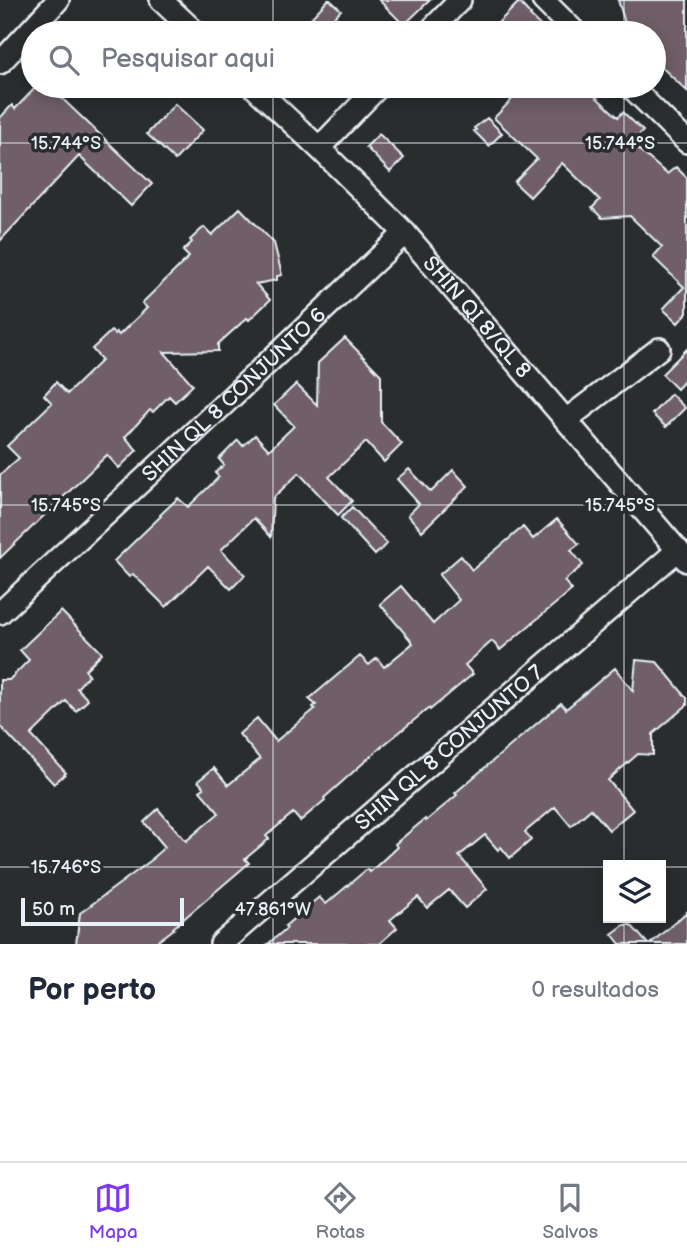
<!DOCTYPE html>
<html lang="pt">
<meta charset="utf-8">
<style>
body{margin:0;font-family:"Balsamiq Sans",sans-serif;background:#f6f6f7;color:#1f2937}
.controls{position:absolute;right:21px;bottom:21px;display:grid;overflow:hidden;border-radius:0px;box-shadow:0 4px 18px #0003}
.controls button{width:63px;height:63px;display:grid;place-items:center;padding:0;border:0;border-bottom:2px solid #e0e1e3;background:#fff;color:#1f2937;font:35px sans-serif}
.scale{position:absolute;left:21px;bottom:18px;width:163px;box-sizing:border-box;padding-left:7px;border:4px solid #e8f1f8;border-top:0;font-size:19px;line-height:24px;white-space:nowrap;color:#e8f1f8;-webkit-text-stroke:5px #2a2d2e;paint-order:stroke}
.list{margin:0;padding:0;list-style:none}
h2{display:flex;justify-content:space-between;align-items:center;height:91px;margin:0;padding:0 28px;font-size:30px}
h2 small{font-size:23px;font-weight:400;color:#747a83}
.icon{flex:none;width:38px;height:38px;fill:none;stroke:currentColor;stroke-width:2;stroke-linecap:round;stroke-linejoin:round}
.map{position:relative;flex:none;width:687px;height:944px;overflow:hidden}
.search{position:absolute;background:#fff;box-shadow:0 4px 18px #0003;left:21px;right:21px;top:21px;height:77px;display:flex;align-items:center;gap:18px;box-sizing:border-box;padding:0 24px;border-radius:38px;color:#747a83;font-size:26px}
.sheet{height:217px;background:#fff}
nav{display:flex;justify-content:space-around;align-items:center;box-sizing:border-box;height:98px;border-top:2px solid #e0e1e3;background:#fff;font-size:19px;color:#747a83}
nav a{display:grid;justify-items:center;gap:4px}
nav .on{color:#7c3aed}
.map>svg:first-child{display:block}
.building{fill:#6f5e67;stroke:#e8f1f8;stroke-width:2}
.lines{fill:none;stroke-linecap:round;stroke-linejoin:round}
.minor-casing{stroke:#e8f1f8;stroke-width:26}
.minor{stroke:#2a2d2e;stroke-width:21}
.ticks{fill:none;stroke:#e8f1f8;stroke-width:2;stroke-opacity:0.45}
.labels{text-anchor:middle;dominant-baseline:central;stroke-width:7;stroke-linejoin:round;paint-order:stroke}
.street-label{font-size:21px;fill:#e8f1f8;stroke:#2a2d2e}
.ticks-label{font-size:18px;text-anchor:middle;fill:#e8f1f8;stroke:#2a2d2e;stroke-width:7;stroke-linejoin:round;paint-order:stroke}
</style>
<div class="map">
<svg width="687" height="944" viewBox="0 0 687 944">
<rect width="100%" height="100%" fill="#2a2d2e"/>
<filter id="ink" filterUnits="userSpaceOnUse"><feTurbulence type="fractalNoise" baseFrequency=".0143" numOctaves="2"/><feDisplacementMap in="SourceGraphic" scale="14" xChannelSelector="R" yChannelSelector="G"/><feConvolveMatrix kernelMatrix="1 2 1 2 8 2 1 2 1" color-interpolation-filters="sRGB"/></filter>
<g filter="url(#ink)">
<path class="building" d="M328 0H330L341 10 322 30 310 19Z
M379 0H430L404 25Z
M618 0H687V91L654 60V33H628Z
M519 2 531 15 530 16 548 33H488Z
M37 86H49L152 184 131 206 79 156 0 241V118L12 105 15 109Z
M525 86H584L618 117 623 112 643 131 631 143 667 174 676 167 687 178V313L678 323 663 309 684 287 653 257 662 247 630 216 602 218 592 208 600 200 562 163 530 197 514 182 537 159 494 118Z
M175 104 203 130 175 160 147 134Z
M487 118 502 133 489 146 474 131 476 130 474 128Z
M379 134 404 158 390 172 366 147Z
M240 208 274 243 282 275 277 276V280L256 284 270 300 249 320 247 318 218 344V351L164 352 193 385 175 402 169 396 153 412 150 410 125 437 137 450 119 468 107 455 0 558V475L19 458 7 446 52 403 44 395 56 382 67 394 102 360 92 349 111 331 115 334 116 332 119 335 147 308 142 303 189 257 183 251 192 242 190 240 204 227 212 235Z
M345 338 381 375V422L402 444 384 462 366 442 329 477 352 501 338 515 299 473 273 498 271 537 254 518 221 550 245 575 231 589 208 566 166 607 133 574 129 577 114 561 161 516 160 515 178 498 188 507 219 477 215 473 224 465 219 459 238 440 243 446 255 435 269 450 294 426 274 405 296 384 317 405 318 363Z
M687 349V378L677 389 662 374Z
M671 394 685 408 666 427 652 414Z
M409 469 431 492 453 470 468 486 422 531 408 515 419 504 397 479Z
M352 507 387 544 375 555 341 518Z
M557 519 579 544 571 550 583 565 564 581 572 590 500 650 492 641 465 665 473 674 430 710 429 708 380 748 324 798 325 800 300 821 293 813 266 836 269 839 245 859 249 863 173 928 174 929 154 944H76L80 913 153 859 152 858 165 847 144 822 158 809 186 841 219 813 200 791 204 788 198 781 214 768 228 785 260 759 239 734 257 718 276 741 315 709 313 707 316 705 309 699 360 656 369 665 377 658 384 667 413 643 380 604 401 586 433 624 459 600 439 575 461 556 472 570 523 527 533 539Z
M61 611 102 653 85 670 89 675 77 688 88 700 76 711 66 701 31 735 66 773 54 784 0 726V680H9L29 660 20 650Z
M636 660 657 662 687 698V705L653 734V755L638 754 608 780 633 810 609 830 591 809 571 826 555 807 525 832 531 840 510 858 501 847 498 850 485 835 459 856 487 889 465 908 449 890 427 908 418 897 390 920 397 928 379 944H268L287 928 285 926 319 897 326 904 367 869 370 872 397 847 395 844 425 819 426 821 457 795 455 793 561 703 566 709 615 668 633 691Z
M687 912V944H650Z
M624 925H631L648 944H620L612 934Z"/>
<g class="lines">
<g class="minor-casing">
<g id="minor">
<path d="M161 0 196 33"/>
<path d="M543 0 576 33"/>
<path d="M428 33 460 0"/>
<path d="M0 63 58 0"/>
<path id="s1" d="M253 86 319 148 405 233 687 561"/>
<path d="M630 86 687 142"/>
<path d="M319 148 379 86"/>
<path d="M566 420 659 349"/>
<path id="s2" d="M0 613 205 422 405 233"/>
<path id="s3" d="M221 944 678 550"/>
</g>
</g>
<use href="#minor" class="minor"/>
</g>
</g>
<path class="ticks" d="M273 0V33M624 0V33M273 86V944M624 86V865M0 143H687M0 505H687M0 867H608M661 867H687M624 918V944"/>
<g class="labels">
<g class="street-label">
<text stroke="none"><textPath href="#s1" startOffset="322">SHIN QI 8/QL 8</textPath></text>
<text stroke="none"><textPath href="#s2" startOffset="320">SHIN QL 8 CONJUNTO 6</textPath></text>
<text stroke="none"><textPath href="#s3" startOffset="301">SHIN QL 8 CONJUNTO 7</textPath></text>
</g>
</g>
<g class="ticks-label">
<text x="66" y="149">15.744°S</text>
<text x="620" y="149">15.744°S</text>
<text x="66" y="511">15.745°S</text>
<text x="620" y="511">15.745°S</text>
<text x="66" y="873">15.746°S</text>
<text x="273" y="915">47.861°W</text>
</g>
</svg>
<div class="controls">
<button><svg class="icon" aria-label="layers" viewBox="0 0 24 24"><path d="M12 4l9 5-9 5-9-5zM3 14l9 5 9-5"/></svg></button>
</div>
<div class="scale">50 m</div>
<div class="search"><svg class="icon" aria-label="search" viewBox="0 0 24 24"><circle cx="10" cy="10" r="6"/><path d="M15 15l6 6"/></svg>Pesquisar aqui</div>
</div>
<section class="sheet">
<h2>Por perto<small>0 resultados</small></h2>
<ul class="list">
</ul>
</section>
<nav>
<a class="on"><svg class="icon" aria-label="map" viewBox="0 0 24 24"><path d="M3 6l6-2 6 2 6-2v14l-6 2-6-2-6 2zM9 4v14M15 6v14"/></svg>Mapa</a>
<a><svg class="icon" aria-label="directions" viewBox="0 0 24 24"><path d="M12 3l9 9-9 9-9-9zM9 14v-3h6M13 9l2 2-2 2"/></svg>Rotas</a>
<a><svg class="icon" aria-label="saved" viewBox="0 0 24 24"><path d="M7 4h10v16l-5-4-5 4z"/></svg>Salvos</a>
</nav>
